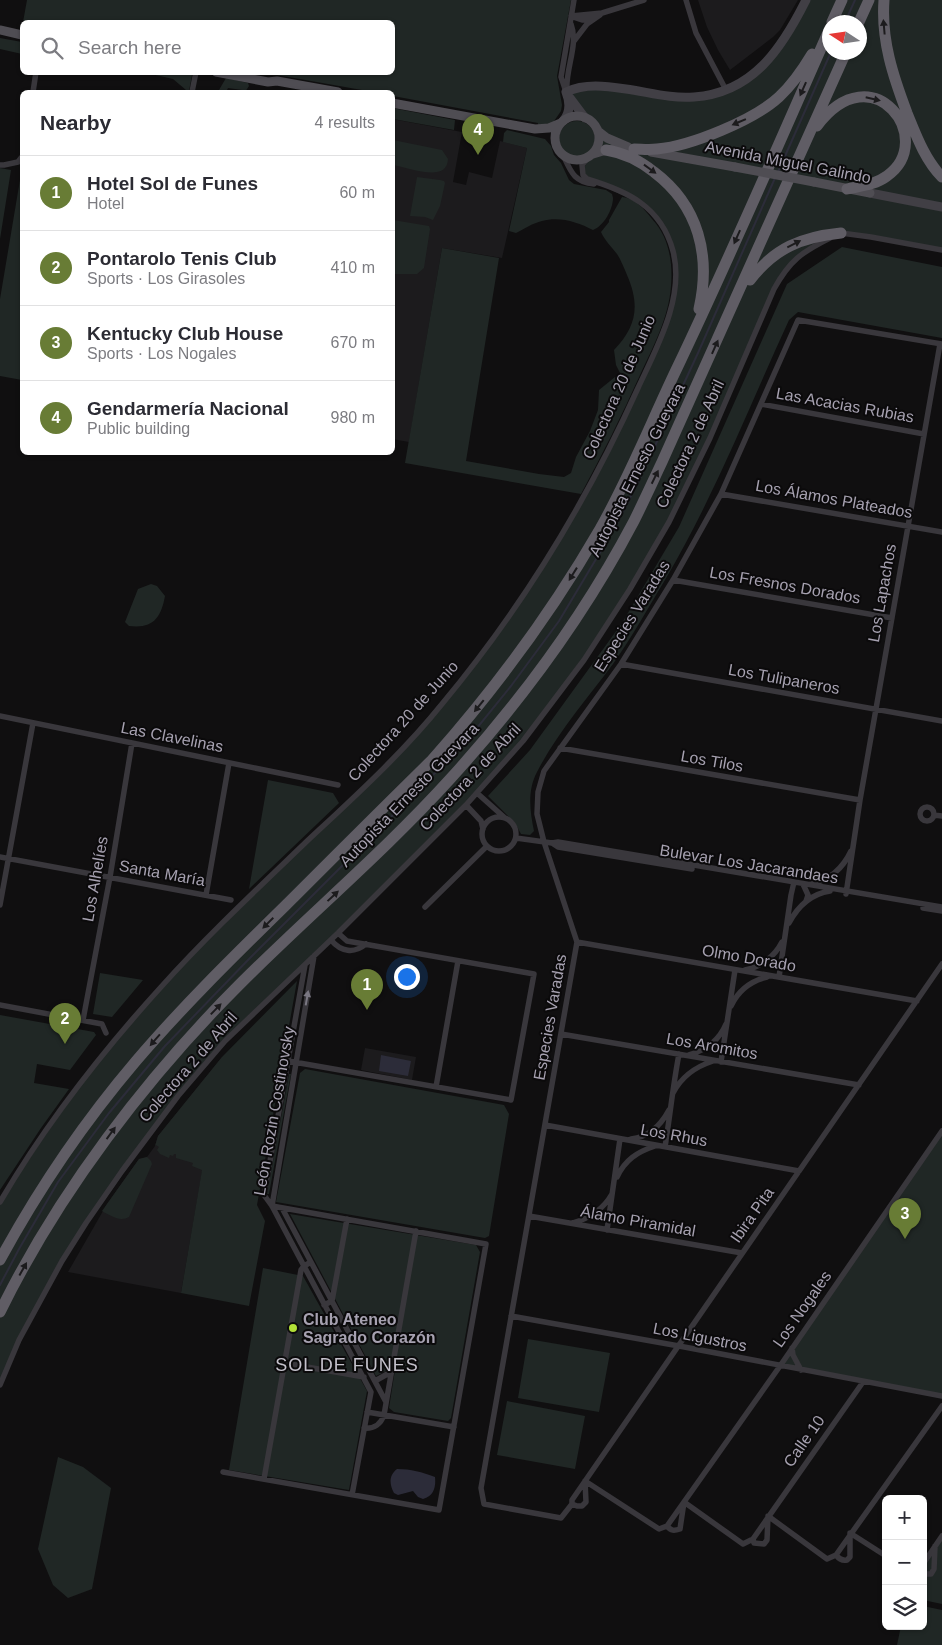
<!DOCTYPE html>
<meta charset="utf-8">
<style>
body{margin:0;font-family:Arial,sans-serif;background:#f2f2f3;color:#2b2b33}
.controls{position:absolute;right:15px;bottom:15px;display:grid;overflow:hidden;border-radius:8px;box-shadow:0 1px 4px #0004}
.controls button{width:45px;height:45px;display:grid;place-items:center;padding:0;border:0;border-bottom:1px solid #e1e1e2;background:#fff;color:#2b2b33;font:25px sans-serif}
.compass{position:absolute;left:822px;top:15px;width:45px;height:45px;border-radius:50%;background:#fff;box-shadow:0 1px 4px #0004;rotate:282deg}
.you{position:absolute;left:406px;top:976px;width:18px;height:18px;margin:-12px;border:4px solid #fff;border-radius:50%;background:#1a73e8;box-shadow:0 0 0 8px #1a73e833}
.badge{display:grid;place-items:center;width:32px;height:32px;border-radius:50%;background:#687c35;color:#fff;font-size:16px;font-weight:700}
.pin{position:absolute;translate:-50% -41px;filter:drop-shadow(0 1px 2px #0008)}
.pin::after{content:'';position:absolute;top:26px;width:18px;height:15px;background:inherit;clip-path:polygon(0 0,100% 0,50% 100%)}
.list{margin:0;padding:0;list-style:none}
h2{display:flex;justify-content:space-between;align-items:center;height:65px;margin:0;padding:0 20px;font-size:21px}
h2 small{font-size:16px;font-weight:400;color:#7c7c81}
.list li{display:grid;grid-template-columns:32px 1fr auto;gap:15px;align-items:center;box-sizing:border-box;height:75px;padding:0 20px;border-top:1px solid #e1e1e2}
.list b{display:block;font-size:19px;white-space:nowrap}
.list p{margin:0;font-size:16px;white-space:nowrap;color:#7c7c81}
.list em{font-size:16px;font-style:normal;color:#7c7c81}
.icon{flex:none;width:28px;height:28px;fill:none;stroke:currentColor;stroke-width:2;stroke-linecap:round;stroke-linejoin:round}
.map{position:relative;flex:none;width:942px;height:1645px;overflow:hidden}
.search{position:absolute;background:#fff;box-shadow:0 1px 4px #0004;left:20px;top:20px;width:375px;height:55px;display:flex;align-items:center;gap:12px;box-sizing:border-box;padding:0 18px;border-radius:8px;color:#7c7c81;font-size:19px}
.panel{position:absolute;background:#fff;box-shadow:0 1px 4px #0004;left:20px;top:90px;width:375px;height:365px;border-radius:8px}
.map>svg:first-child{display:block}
.built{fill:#1c1b1d}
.green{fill:#202725;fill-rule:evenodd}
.water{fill:#2c2c39}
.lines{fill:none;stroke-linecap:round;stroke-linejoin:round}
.stream{stroke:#2c2c39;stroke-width:2}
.minor{stroke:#39373c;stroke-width:5.5}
.secondary{stroke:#413f45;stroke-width:9}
.primary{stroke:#4f4d53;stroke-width:9}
.motorway{stroke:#605d65;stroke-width:11}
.primary-bridge{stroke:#4f4d53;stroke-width:9}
.oneway{fill:#1c1b1d}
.oneway2{fill:#7a7782}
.poi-dot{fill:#b2e037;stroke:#0b0a0b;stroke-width:2}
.labels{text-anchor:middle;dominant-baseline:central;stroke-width:4;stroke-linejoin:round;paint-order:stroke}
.street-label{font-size:16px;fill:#a6a1b0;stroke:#0b0a0b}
.poi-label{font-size:16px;font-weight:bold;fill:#a6a1b0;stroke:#0b0a0b;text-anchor:start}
.neighbourhood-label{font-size:18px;letter-spacing:1px;fill:#c5c2cc;stroke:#0b0a0b}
</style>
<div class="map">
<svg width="942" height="1645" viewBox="0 0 942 1645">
<rect width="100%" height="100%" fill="#100f10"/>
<path class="built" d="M698 0H798L780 30 773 37 730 70 718 50 707 27Z
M392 119 462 132 453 182 466 185 469 172 492 178 500 141 527 148 502 258 442 248 409 442 392 439Z
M365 1048 416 1057 412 1080 361 1070Z
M222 1057 181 1293 68 1272 107 1204 139 1159 147 1157 155 1146 158 1136Z"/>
<path class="green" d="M27 0H571L557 76 562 105 561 111 552 124 538 125V123L393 96 392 92H373L266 73 392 72V22H23Z
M806 0H942V250L841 233 810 248 781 276 710 438 669 522 584 660 523 741 466 805 225 1041 178 1096 56 1269 0 1385V1202L87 1074 162 986 401 749 487 647 586 495 666 323 676 281 668 237 642 204 587 179 582 170C591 157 607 141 595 124 592 121 588 120 585 117 579 111 574 102 568 95L575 88 709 95 756 72ZM830 22H860V52H830Z
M0 38 22 42V54L0 49Z
M147 73H191L192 75 189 91 186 90 173 79Z
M226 78 248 83 249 86 245 92H242V90L228 88 226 92H222V91L219 90Z
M392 108 455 120 454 130 393 119Z
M559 139a18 18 0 1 1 36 0a18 18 0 1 1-36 0Z
M507 130 545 139 551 146 554 155 561 163 569 180 574 184 606 190 612 194 613 198C613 209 604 226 593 230 578 222 559 216 542 221 533 223 524 229 516 233L509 231 527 148 503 142 504 133Z
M393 140 442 150 448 159C447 184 408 167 393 165Z
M0 168 11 170 0 239Z
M22 168V380L0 376V299Z
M417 177 440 180 444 181 445 183 440 206 433 220 425 217 410 216Z
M622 197C635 198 645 210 652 219 669 237 673 262 671 286 669 317 653 347 640 375 622 415 602 455 581 494L405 463 442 248 499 258 466 461 539 474 564 477 571 473 576 457 590 431 598 410 599 390 615 377 621 379 620 373 616 365 614 350C637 326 640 305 627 275 624 268 621 260 617 254 611 246 605 241 601 232L609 222V220Z
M393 220 429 226 430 229 424 268 417 274H393Z
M842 247 942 267V338L798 312 789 320C749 407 714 497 665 580 648 608 632 637 613 664 587 699 557 733 537 772 527 791 530 811 534 831L530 835 521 834 515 823 488 796 530 750 622 623 679 527 787 284Z
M151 584 157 586 165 596C161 618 153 629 129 626L125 622 138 589Z
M268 780 333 793 339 803 249 889Z
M100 973 143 980 112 1017 93 1014Z
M297 981 257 1205 265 1221 249 1306 181 1293 202 1170 192 1166 193 1163 176 1158V1154H174L173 1156 170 1155 169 1158 160 1154 157 1150 159 1147 156 1145 155 1146 158 1136 222 1057Z
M0 1015 94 1032 96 1035 70 1070 37 1064 34 1083 69 1089 41 1128 0 1190Z
M305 1069 504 1105 509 1114 489 1236 485 1238 276 1202 300 1073Z
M289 1074H291L269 1194H267Z
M942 1131V1396L780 1366Z
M147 1157 151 1161 152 1164 129 1217C120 1222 111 1216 102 1211L139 1159Z
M290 1214 476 1245 480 1252 451 1418 448 1421 394 1412 389 1408 395 1370H388L376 1376Z
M263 1268 303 1276 367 1391 349 1490 229 1470Z
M528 1339 610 1353 599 1412 518 1398Z
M507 1401 585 1416 575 1469 497 1455Z
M58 1457 83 1467 111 1488 92 1589 68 1598 53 1585 38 1549Z
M942 1536V1604L923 1600V1564Z
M923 1606 942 1610V1645H897L901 1626H923Z"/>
<path class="water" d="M381 1055 411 1061 408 1076 379 1071Z
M397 1469C411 1469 422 1472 435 1477 436 1487 434 1496 423 1499L418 1497 413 1491 398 1495 394 1493C389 1484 389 1475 397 1469Z"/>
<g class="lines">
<path class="stream" d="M845 22 855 0
M778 172 831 52
M0 1285 19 1249 58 1182 109 1113 165 1046 249 959 464 744 511 686 559 621 614 529 641 476 698 353 775 178"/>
<path class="minor" d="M686 0 696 33 726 90
M571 16 602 13 644 0
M573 17 582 20 593 19
M574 41 587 24 600 15
M567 91C565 69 579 45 571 24
M33 92 36 72
M192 92 196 72
M566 92 561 77 574 0
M563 155C571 172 574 182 594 184
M0 165H4L18 162 21 158
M841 233 871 237 942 250
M761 404 924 434
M721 494 942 532
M673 580 892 618
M621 664 942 721
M0 716 338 785
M560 748 860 800
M477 793 505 818
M466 805 481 821 483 829
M920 814a7 7 0 1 1 14 0a7 7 0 1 1-14 0Z
M934 815 942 816
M482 834a17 17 0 1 1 34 0a17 17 0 1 1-34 0Z
M516 838 552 843 558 842 942 907
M552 843 558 847 692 869
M0 857 231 900
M803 884 808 895 806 901
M811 884C830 880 843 868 851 851
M846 894 860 800 940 344
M206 895 229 763
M0 905 33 723
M425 907 487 846
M923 908 942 911
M789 923C798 906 811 894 830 891
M331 940C341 952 354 954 366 944
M577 942 917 1001
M305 965 264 1195 272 1206 371 1392 352 1495
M745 970C761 967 775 956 782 942
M779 977 791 895 794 882
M0 1005 102 1024 106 1033
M731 1006C738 991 751 981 767 977
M83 1020 110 877 132 743
M561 1034 859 1085
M689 1055C706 1050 719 1041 726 1024
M288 1061 511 1100 534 974 347 941 338 933
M721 1062 735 970
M436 1087 458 961
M673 1093C682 1076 695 1067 713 1061
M545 1125 799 1171
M631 1139C649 1137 661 1125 669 1110
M665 1147C670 1116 673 1085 679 1054
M617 1177C625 1160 637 1152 655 1146
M0 1202C45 1125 101 1053 161 987 206 937 255 891 304 844 352 799 401 755 442 704 522 608 587 501 638 388 657 347 685 297 673 251 661 206 627 191 587 179L583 175 582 165 588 158
M272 1206 314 956
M282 1208 386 1402
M529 1216 742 1253
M573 1223C590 1218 603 1210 612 1194
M607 1230 620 1139
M324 1305 332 1301 347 1219
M511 1316 679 1346 942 1396
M792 1348 793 1355 801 1370
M284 1363 364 1377
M375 1381 391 1372
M0 1385 19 1340 62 1261 86 1223 122 1171 178 1096 225 1041 338 933 466 805 523 741 584 660 630 589 669 522 710 438 774 289C790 260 802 252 830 238
M367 1412 454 1427
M364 1428C374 1429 381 1424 384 1415L416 1231
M223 1472 439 1510 486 1244 272 1206
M264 1479 301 1270 304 1266 311 1262
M585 1481 586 1502 582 1506H577L572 1504V1500L942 964
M585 1481 659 1529 667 1526
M572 1504 561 1518 484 1504 481 1488 577 942 544 842 537 814 538 792 544 771 621 664 673 580 721 494 798 320 942 344
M667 1526 780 1366 942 1131
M667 1526C671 1531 674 1531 680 1529L684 1502 743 1544 753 1539 863 1382
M753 1539 754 1543 764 1544 767 1540 768 1516 827 1559 836 1555
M836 1555 942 1406
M836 1555C839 1559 842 1561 847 1560L850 1557V1533L886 1556
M923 1564 942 1536
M923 1574H931L934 1569 935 1546"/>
<path class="secondary" d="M570 98 585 118
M563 121C571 112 570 102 566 92 585 83 606 86 626 89 648 92 671 99 694 97 753 93 782 48 806 0
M870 193 942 207"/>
<path class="primary" d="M0 30 22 35
M216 72 268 82 277 81 338 92
M392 103 535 129 549 128 561 123
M555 138a22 22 0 1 1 44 0a22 22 0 1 1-44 0Z
M598 131 607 138 628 147
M651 152 735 167
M593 154C608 149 623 147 639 149
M814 182 870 193"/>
<path class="motorway" d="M884 0C881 40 893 76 907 113 916 135 925 160 942 177
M832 22 842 0
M859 22 869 0
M817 126C873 51 938 140 887 176 875 185 860 186 847 189
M634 149C641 149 649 150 657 149 691 146 754 120 779 97 792 85 803 69 812 54
M606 150C625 153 639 160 654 172 699 206 711 256 699 309
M750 280C775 248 801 237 841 233
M0 1260C38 1190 85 1121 136 1061 183 1006 234 956 285 906 334 857 383 808 432 760 496 688 552 612 600 529 630 476 652 420 678 366 731 255 780 141 830 28
M0 1312C59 1192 146 1078 240 984 310 914 385 851 451 778 522 700 585 614 634 521 644 501 653 481 662 462L846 52"/>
<path class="primary-bridge" d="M735 167 814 182"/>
</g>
<defs><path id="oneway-solid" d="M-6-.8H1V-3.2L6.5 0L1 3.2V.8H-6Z" transform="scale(1.25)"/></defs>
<g class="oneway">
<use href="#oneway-solid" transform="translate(884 27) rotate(-95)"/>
<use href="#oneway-solid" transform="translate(803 89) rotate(114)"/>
<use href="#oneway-solid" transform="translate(873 99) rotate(13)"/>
<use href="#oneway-solid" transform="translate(739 122) rotate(157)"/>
<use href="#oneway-solid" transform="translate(650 169) rotate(36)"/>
<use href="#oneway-solid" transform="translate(737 237) rotate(114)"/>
<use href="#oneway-solid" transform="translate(794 244) rotate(-27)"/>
<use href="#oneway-solid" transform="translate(715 347) rotate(-66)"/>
<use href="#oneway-solid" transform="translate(655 477) rotate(-64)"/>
<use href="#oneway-solid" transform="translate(573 574) rotate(122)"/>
<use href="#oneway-solid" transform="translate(479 706) rotate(129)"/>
<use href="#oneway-solid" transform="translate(333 896) rotate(-43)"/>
<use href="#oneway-solid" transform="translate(268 923) rotate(135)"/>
<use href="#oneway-solid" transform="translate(216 1009) rotate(-46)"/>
<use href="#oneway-solid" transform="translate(155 1040) rotate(131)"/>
<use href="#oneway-solid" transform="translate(111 1133) rotate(-54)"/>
<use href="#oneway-solid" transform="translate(23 1269) rotate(-61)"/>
</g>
<use class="oneway2" href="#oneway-solid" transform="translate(307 998) rotate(-80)"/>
<circle class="poi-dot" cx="293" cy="1328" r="5"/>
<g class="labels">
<g class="street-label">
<text transform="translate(788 162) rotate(11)">Avenida Miguel Galindo</text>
<text transform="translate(619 387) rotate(-66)">Colectora 20 de Junio</text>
<text transform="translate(845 405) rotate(10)">Las Acacias Rubias</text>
<text transform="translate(690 444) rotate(-65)">Colectora 2 de Abril</text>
<text transform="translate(637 470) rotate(-63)">Autopista Ernesto Guevara</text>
<text transform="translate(834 499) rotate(10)">Los Álamos Plateados</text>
<text transform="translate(785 585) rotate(10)">Los Fresnos Dorados</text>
<text transform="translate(882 593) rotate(-80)">Los Lapachos</text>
<text transform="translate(632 616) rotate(-58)">Especies Varadas</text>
<text transform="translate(784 679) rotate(10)">Los Tulipaneros</text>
<text transform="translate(403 721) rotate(-48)">Colectora 20 de Junio</text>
<text transform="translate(172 737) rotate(11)">Las Clavelinas</text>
<text transform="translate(712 761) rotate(10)">Los Tilos</text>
<text transform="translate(470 777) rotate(-47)">Colectora 2 de Abril</text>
<text transform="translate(409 795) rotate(-46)">Autopista Ernesto Guevara</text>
<text transform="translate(749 864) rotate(9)">Bulevar Los Jacarandaes</text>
<text transform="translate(162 873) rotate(10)">Santa María</text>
<text transform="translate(95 879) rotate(-80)">Los Alhelíes</text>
<text transform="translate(749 958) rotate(10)">Olmo Dorado</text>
<text transform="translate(550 1017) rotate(-80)">Especies Varadas</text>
<text transform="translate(712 1046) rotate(10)">Los Aromitos</text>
<text transform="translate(188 1067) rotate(-49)">Colectora 2 de Abril</text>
<text transform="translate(274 1111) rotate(-80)">León Rozin Costinovsky</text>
<text transform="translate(674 1135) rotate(10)">Los Rhus</text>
<text transform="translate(752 1215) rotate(-55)">Ibira Pita</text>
<text transform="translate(638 1221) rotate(10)">Álamo Piramidal</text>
<text transform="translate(802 1309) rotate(-55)">Los Nogales</text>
<text transform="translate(700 1337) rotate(11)">Los Ligustros</text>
<text transform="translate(804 1441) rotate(-55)">Calle 10</text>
</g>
<g class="poi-label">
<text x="303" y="1319">Club Ateneo<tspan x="303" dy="18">Sagrado Corazón</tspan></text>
</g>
<g class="neighbourhood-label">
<text x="347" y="1365">SOL DE FUNES</text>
</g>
</g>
</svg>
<div class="controls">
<button>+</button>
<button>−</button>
<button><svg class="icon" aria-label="layers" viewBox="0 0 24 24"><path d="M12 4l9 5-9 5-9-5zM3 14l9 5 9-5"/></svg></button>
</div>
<svg class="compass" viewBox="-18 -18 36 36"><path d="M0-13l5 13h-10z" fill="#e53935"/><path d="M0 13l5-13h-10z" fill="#7c7c81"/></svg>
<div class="you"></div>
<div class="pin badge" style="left:367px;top:1010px">1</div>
<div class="pin badge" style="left:65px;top:1044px">2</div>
<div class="pin badge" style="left:905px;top:1239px">3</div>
<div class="pin badge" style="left:478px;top:155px">4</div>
<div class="search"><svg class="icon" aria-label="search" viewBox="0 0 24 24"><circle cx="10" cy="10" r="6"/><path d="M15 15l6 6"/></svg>Search here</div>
<section class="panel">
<h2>Nearby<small>4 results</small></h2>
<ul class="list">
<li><span class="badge">1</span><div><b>Hotel Sol de Funes</b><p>Hotel</p></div><em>60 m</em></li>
<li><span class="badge">2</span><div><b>Pontarolo Tenis Club</b><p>Sports · Los Girasoles</p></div><em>410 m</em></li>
<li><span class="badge">3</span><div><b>Kentucky Club House</b><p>Sports · Los Nogales</p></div><em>670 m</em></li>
<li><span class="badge">4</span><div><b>Gendarmería Nacional</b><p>Public building</p></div><em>980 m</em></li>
</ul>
</section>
</div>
